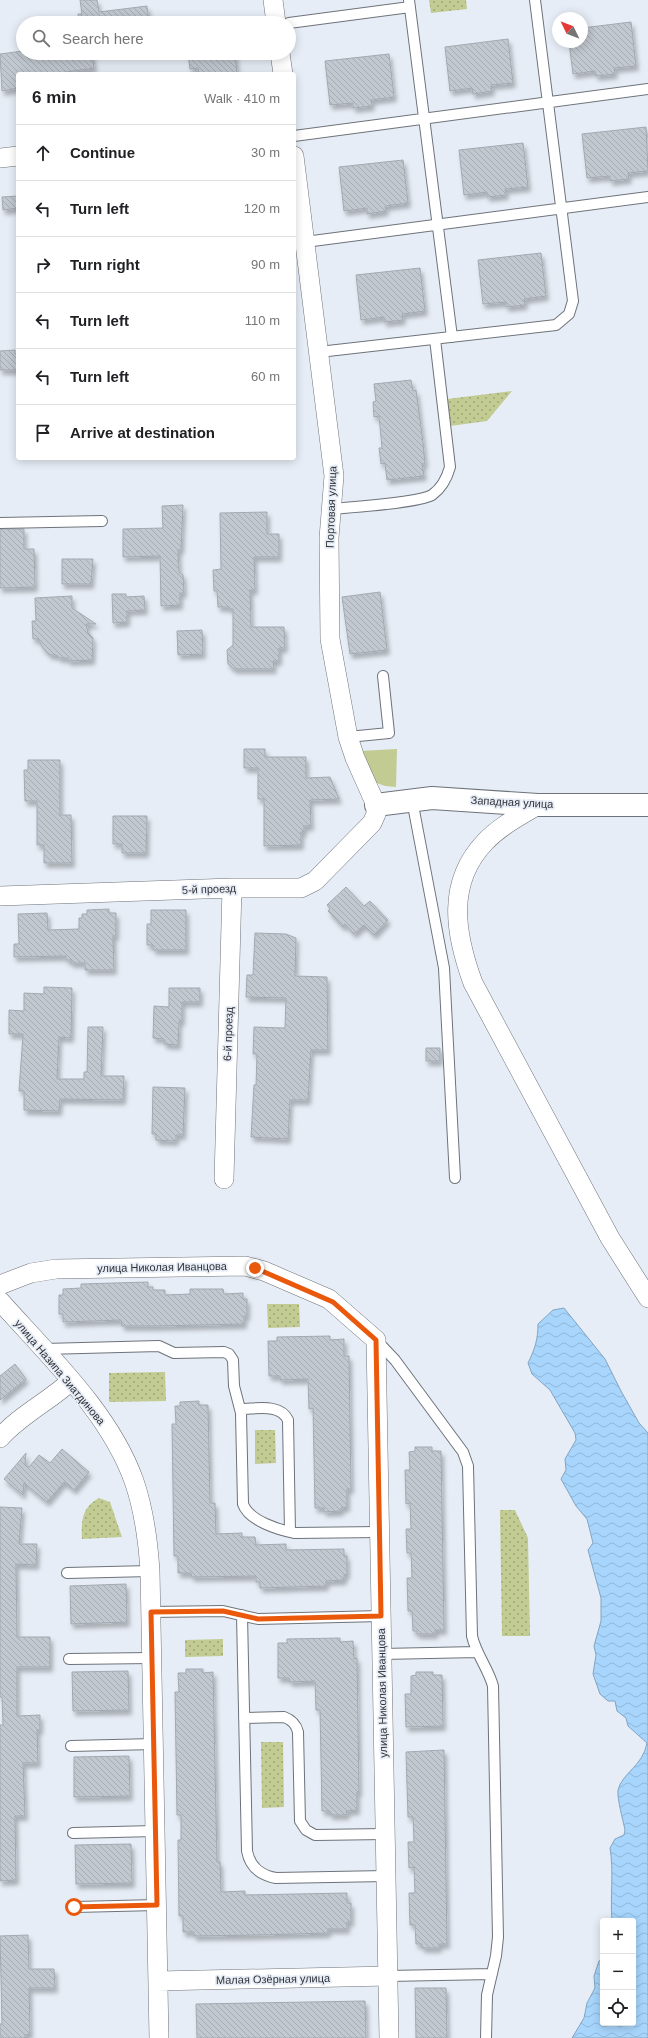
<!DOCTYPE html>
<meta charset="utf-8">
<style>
body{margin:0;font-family:Helvetica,sans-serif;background:#f6f6f6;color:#202124}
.controls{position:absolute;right:12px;bottom:12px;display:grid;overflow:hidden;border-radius:4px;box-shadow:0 2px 10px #0003}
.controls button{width:36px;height:36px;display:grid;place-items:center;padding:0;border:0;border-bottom:1px solid #e0e0e0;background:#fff;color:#202124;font:20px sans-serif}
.compass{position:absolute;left:552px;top:12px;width:36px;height:36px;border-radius:50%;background:#fff;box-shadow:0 2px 10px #0003;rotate:313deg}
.stop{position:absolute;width:12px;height:12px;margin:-9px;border:3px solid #ea580c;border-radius:50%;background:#fff}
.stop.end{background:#ea580c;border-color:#fff;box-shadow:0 1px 4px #0008}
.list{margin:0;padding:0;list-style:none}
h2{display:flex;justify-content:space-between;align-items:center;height:52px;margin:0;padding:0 16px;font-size:17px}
h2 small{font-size:13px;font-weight:400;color:#757577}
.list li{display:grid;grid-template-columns:26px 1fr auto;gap:12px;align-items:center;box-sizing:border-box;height:56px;padding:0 16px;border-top:1px solid #e0e0e0}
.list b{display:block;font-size:15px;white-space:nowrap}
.list em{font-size:13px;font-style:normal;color:#757577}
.icon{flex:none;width:22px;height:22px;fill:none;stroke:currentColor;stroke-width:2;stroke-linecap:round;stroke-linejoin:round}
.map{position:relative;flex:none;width:648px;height:2038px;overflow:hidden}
.search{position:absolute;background:#fff;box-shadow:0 2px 10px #0003;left:16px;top:16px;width:280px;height:44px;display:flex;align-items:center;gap:10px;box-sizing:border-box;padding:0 14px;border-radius:22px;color:#757577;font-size:15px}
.panel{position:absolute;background:#fff;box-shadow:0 2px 10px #0003;left:16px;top:72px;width:280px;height:388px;border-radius:4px}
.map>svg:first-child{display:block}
.green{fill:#c2cb92}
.park{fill:url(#park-dots)}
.water{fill:url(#water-waves);stroke:#83a4c1}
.building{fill:url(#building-back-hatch);stroke:#a3a9b1;filter:url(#shadow)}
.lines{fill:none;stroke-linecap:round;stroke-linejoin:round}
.lane-casing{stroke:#6e737a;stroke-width:12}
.street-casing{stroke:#6e737a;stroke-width:20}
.secondary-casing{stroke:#6e737a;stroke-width:24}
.lane{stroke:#fff;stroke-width:10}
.street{stroke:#fff;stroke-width:19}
.secondary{stroke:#fff;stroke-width:22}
.route{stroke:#ea580c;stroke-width:5}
.labels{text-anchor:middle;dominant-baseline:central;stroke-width:3.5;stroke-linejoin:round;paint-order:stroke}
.street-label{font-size:11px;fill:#303236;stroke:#e7edf6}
</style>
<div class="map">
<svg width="648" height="2038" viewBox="0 0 648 2038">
<defs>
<pattern id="park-dots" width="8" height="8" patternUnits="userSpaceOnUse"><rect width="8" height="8" fill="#c2cb92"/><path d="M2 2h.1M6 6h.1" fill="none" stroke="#9ea578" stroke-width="1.8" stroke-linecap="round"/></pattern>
<pattern id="water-waves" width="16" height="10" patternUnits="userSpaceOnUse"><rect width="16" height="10" fill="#a7d5fc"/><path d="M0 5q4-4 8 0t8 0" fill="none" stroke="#90b7d9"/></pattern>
<pattern id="building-back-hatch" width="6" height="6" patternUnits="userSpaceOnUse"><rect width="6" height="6" fill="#c2c8d0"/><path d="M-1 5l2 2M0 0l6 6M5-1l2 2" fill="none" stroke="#a7acb3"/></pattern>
<filter id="shadow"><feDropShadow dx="2.5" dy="4.5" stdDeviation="2" flood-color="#0004"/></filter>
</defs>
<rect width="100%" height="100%" fill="#e7edf6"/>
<path class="green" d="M397 749 396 787 385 786 374 782 359 751Z"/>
<path class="park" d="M429 0H466L467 9 431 13Z
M512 391 487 421 450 426 447 399Z
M267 1304H299L300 1327 268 1328Z
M165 1372 166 1401 109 1402V1373Z
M255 1430H275L276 1463 255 1464Z
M99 1498 110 1502 122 1537 82 1539C81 1521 82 1507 99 1498Z
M500 1510H515L528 1538 530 1636H502Z
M223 1639V1656L185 1657V1640Z
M261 1742H283L284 1807 262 1808Z"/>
<path class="water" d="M564 1308 605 1359 621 1391 639 1423 648 1433V2038H572L584 2018 587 2003 595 1988 594 1976 599 1961 603 1959V2023H633V1921H612C610 1897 614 1871 610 1848L615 1839 624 1835 625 1830C623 1820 617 1799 618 1790 622 1773 643 1766 647 1743L628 1726 626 1718 617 1711 615 1701H608L600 1694 593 1674 596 1655 594 1646 601 1621V1598L588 1550 593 1543 587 1519 576 1506 561 1479 566 1470 565 1459 576 1440 575 1433 550 1390 532 1374 528 1363C535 1349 538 1339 538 1324L553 1310Z"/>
<path class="building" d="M80 0H97L99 12 147 6 149 23H79L78 14H82Z
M631 22 636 66 614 68 615 74 596 76 595 71 573 74 569 42H582V28Z
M508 39 513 83 491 85 492 91 473 94 472 88 450 91 445 47Z
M23 51V53H92L94 68 53 74H18V88L2 91 0 54Z
M188 53H235L237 74H199L198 68 190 69Z
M389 54 394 97 371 100 372 106 353 108V103L330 105 325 61Z
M646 127 648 171 628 173 629 179 610 181V176L587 178 582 134Z
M523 143 528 187 505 189 506 195 487 197V192L464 195 459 150Z
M403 160 408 203 385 206 386 211 367 214V208L344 211 339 167Z
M18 196V208L3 210 2 197Z
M541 253 546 296 524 299 525 305 506 307V302L483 304 478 260Z
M420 268 425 311 402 314 403 320 384 322V317L361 320 356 275Z
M15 350V354H18V370H0V351Z
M411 380 413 391 416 390 423 443 425 464H422L424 476 387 480 385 463 381 464 379 448H382L379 416 374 417 373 402 376 401 374 384Z
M183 505 181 550H178L179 572 183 575 184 593H180V605L161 606 160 556 123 557V529L163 528 162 506Z
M267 512V534H279V557H254L255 590H250L251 627H284L285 648H279V661H273L274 669H234L228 664 227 650 233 645V609H229V607H218L217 591H214L213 570 221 569 220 513Z
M0 529H24V549H34L35 587 0 588Z
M62 559H93L91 584H62Z
M380 592 387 650 350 654 342 597Z
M112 594H126V597L144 596 145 610 127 611V622L113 623Z
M72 596V608L96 624H86L88 633 93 638 92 660 68 661V658H60L56 655H50L43 648 38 639H33L32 621H36L35 598Z
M202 630 203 654 178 655 177 631Z
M244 749H265V757H306V778L330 777 339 799 310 800 311 826H304V832H301V845L264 846V799H258V768H244Z
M28 760H60V815H71L72 863H44V845H37V801H25L24 770H28Z
M113 816H147L146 853H122V844H113Z
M346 887 364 906 370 901 388 920 374 935 364 925 354 934 345 924 343 927 328 911 330 909 327 905Z
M109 909V913H116V936H113L114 970H85V963H71V960H66V956L14 957V944H19L18 914 47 913 48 930 79 929V918H82V914H87V910Z
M151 910H186V950H153V945H147V924H151Z
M255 933 286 934 296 938 295 976 327 977 328 1050H311L308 1100H290L288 1139 251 1137 254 1085H256L257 1054H253L254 1027 285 1028 286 998 246 997 247 975H253Z
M44 987 72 988 71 1038 59 1037 57 1079H84V1072H87L88 1027H103L101 1076H124L123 1100 60 1099 59 1111 24 1110V1091H19L23 1034H9V1010L24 1011V993L44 994Z
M169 988H200V1002H182V1021H179L178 1045 164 1044V1039L153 1038 154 1006 169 1007Z
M426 1048H440V1061H426Z
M153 1087 185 1088 183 1135H176V1141L156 1140V1134H152Z
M148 1282V1287H153V1290H165V1295L190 1294V1289H223L224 1294 243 1293V1299H247V1316H244V1324L154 1326H122L121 1320 63 1322V1314H59V1295H63V1289L81 1288V1284Z
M330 1336V1340L344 1339V1356H349L351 1489H347V1507L341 1508V1511L324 1512V1508H315L313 1408 309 1409 308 1379 280 1380V1376H269L268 1341H277V1337Z
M15 1364 26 1379 0 1400V1376Z
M199 1401V1405H208L210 1503H215L216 1534 242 1533V1537H255L256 1545 286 1544V1550L344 1549V1556H347V1574L344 1575V1580L326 1581V1586L260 1588V1582H256V1576L192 1577 191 1573H178V1556H174L172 1424H176L175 1406H180V1402Z
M415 1447H432V1451H441L444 1630H435V1634H417V1631H413L412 1611H408L407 1578H412L411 1553H407L406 1529H411L410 1503 406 1504 405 1470H410L409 1452 415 1451Z
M62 1449 89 1472 74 1490 64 1482 47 1502 24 1483 23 1495 4 1479 26 1453 25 1464 29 1467 39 1455 50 1463Z
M0 1507 22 1508 19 1544H37L36 1565 16 1564 17 1637H50V1667H17V1716L40 1715V1730H37L38 1763H23L25 1816H15L16 1880 0 1881V1725H3L2 1697H0Z
M126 1584 127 1622 71 1624 70 1586Z
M340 1638V1642L353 1641 354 1659 357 1658 359 1792H357V1810L346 1811 347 1815H330V1811H322L320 1710H316L315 1681 290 1682 289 1678H278V1643H287V1639Z
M186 1669H203V1673L213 1672 217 1862H220L221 1892 245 1891V1895L347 1893V1903H351V1922H347V1929H328V1933L258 1935 194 1936V1932H183V1916H179L178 1840H181V1815H177L175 1692H179L178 1673H186Z
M128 1671 129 1710 73 1711 72 1672Z
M416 1672H433V1675H442L443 1726 406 1727 405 1694H411V1676L416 1675Z
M444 1750 447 1944H439V1948H422V1944H416L415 1925H410L409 1893H415L414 1867 409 1868 408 1842H414L413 1817H408L406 1752Z
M129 1756 130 1796 74 1797V1757Z
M131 1844 132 1883 76 1884 75 1845Z
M28 1935 29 1969H54L55 1988H29L30 2034 25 2035V2038H0V2024H2L0 1936Z
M415 1988H446L447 2038H416Z
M365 2001 366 2038H197L196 2004Z"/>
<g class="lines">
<g class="lane-casing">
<path id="lane" d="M409 0 452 337
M289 23 410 7
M294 136 648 89
M305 242 648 197
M319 352 556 325 569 314 573 301 535 0
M331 509C351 507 418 503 432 495 442 488 447 478 450 467L435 339
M0 523 102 521
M348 737 389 733 383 676
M412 800 444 968 455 1178
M377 1341 395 1360 463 1452 468 1466 472 1636C476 1654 488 1668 493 1686L498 1937 496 1956 487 1995 486 2038
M44 1349 159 1346 174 1353 224 1352 229 1354 233 1360 234 1386 241 1413 243 1504C249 1521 279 1530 295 1533L379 1532
M241 1409C256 1409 280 1403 288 1420L290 1532
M67 1573 150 1571
M151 1612 223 1611 258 1619 381 1616
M242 1615 247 1851C250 1867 260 1875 276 1878L386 1876
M382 1654 477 1652
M69 1659 152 1658
M244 1718 284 1717C292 1720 296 1724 298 1732L300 1821 306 1830 315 1835 385 1834
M71 1746 154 1744
M73 1833 155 1831
M75 1907 157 1905
M388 1976 492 1974"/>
</g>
<g class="street-casing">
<path id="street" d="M273 0 276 23
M280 53 283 74
M0 158 18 156
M538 805C520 816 500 826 485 842 446 883 455 934 473 983L610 1238 648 1298
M0 896 232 888H301L315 881 372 823 376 814V805L355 758 348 737 330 639 329 538 334 476 294 156
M224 1179 232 888
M0 1285 31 1273 56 1269 245 1266 264 1271 329 1299 376 1340 389 2038
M0 1301C48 1355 110 1413 134 1481 144 1510 148 1540 150 1571L159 2038
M0 1438C20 1415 48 1402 71 1381
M158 1981 388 1976"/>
</g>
<g class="secondary-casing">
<path id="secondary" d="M376 805 432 798 538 805H648"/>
</g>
<use href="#lane" class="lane"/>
<use href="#street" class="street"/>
<use href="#secondary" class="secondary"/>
</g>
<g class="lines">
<path class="route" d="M74 1907 157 1905 151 1612 223 1611 258 1619 381 1616 376 1340 333 1302 255 1268"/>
</g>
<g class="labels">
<g class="street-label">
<text transform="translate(331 507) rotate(-88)">Портовая улица</text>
<text transform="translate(512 802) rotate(3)">Западная улица</text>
<text transform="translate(209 889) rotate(-2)">5-й проезд</text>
<text transform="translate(228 1034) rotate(-88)">6-й проезд</text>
<text transform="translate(162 1267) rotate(-1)">улица Николая Иванцова</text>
<text transform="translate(60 1372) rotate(50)">улица Назипа Зиатдинова</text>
<text transform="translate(382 1693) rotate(-91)">улица Николая Иванцова</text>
<text transform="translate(273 1979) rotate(-1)">Малая Озёрная улица</text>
</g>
</g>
</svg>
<div class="controls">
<button>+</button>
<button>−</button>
<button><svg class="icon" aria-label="locate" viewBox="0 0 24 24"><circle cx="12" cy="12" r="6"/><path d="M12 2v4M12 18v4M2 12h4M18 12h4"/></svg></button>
</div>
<svg class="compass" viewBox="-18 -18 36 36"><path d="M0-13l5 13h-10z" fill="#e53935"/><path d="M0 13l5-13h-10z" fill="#757577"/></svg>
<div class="stop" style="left:74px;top:1907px"></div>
<div class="stop end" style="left:255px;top:1268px"></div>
<div class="search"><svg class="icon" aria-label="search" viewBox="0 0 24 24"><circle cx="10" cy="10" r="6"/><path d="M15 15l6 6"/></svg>Search here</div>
<section class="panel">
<h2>6 min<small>Walk · 410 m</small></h2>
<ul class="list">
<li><svg class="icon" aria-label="ahead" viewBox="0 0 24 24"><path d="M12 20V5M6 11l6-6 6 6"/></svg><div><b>Continue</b></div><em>30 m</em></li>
<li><svg class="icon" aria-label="left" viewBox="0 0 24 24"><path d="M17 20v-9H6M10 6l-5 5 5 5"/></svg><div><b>Turn left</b></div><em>120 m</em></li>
<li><svg class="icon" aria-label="right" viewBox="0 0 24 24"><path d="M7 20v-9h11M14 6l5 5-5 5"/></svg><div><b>Turn right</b></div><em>90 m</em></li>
<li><svg class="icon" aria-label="left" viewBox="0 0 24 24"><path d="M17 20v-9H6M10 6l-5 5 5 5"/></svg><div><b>Turn left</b></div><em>110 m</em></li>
<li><svg class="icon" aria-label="left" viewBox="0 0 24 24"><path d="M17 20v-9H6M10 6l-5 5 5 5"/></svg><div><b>Turn left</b></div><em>60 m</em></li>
<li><svg class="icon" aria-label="arrive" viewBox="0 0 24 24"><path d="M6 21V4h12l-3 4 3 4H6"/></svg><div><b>Arrive at destination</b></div></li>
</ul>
</section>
</div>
